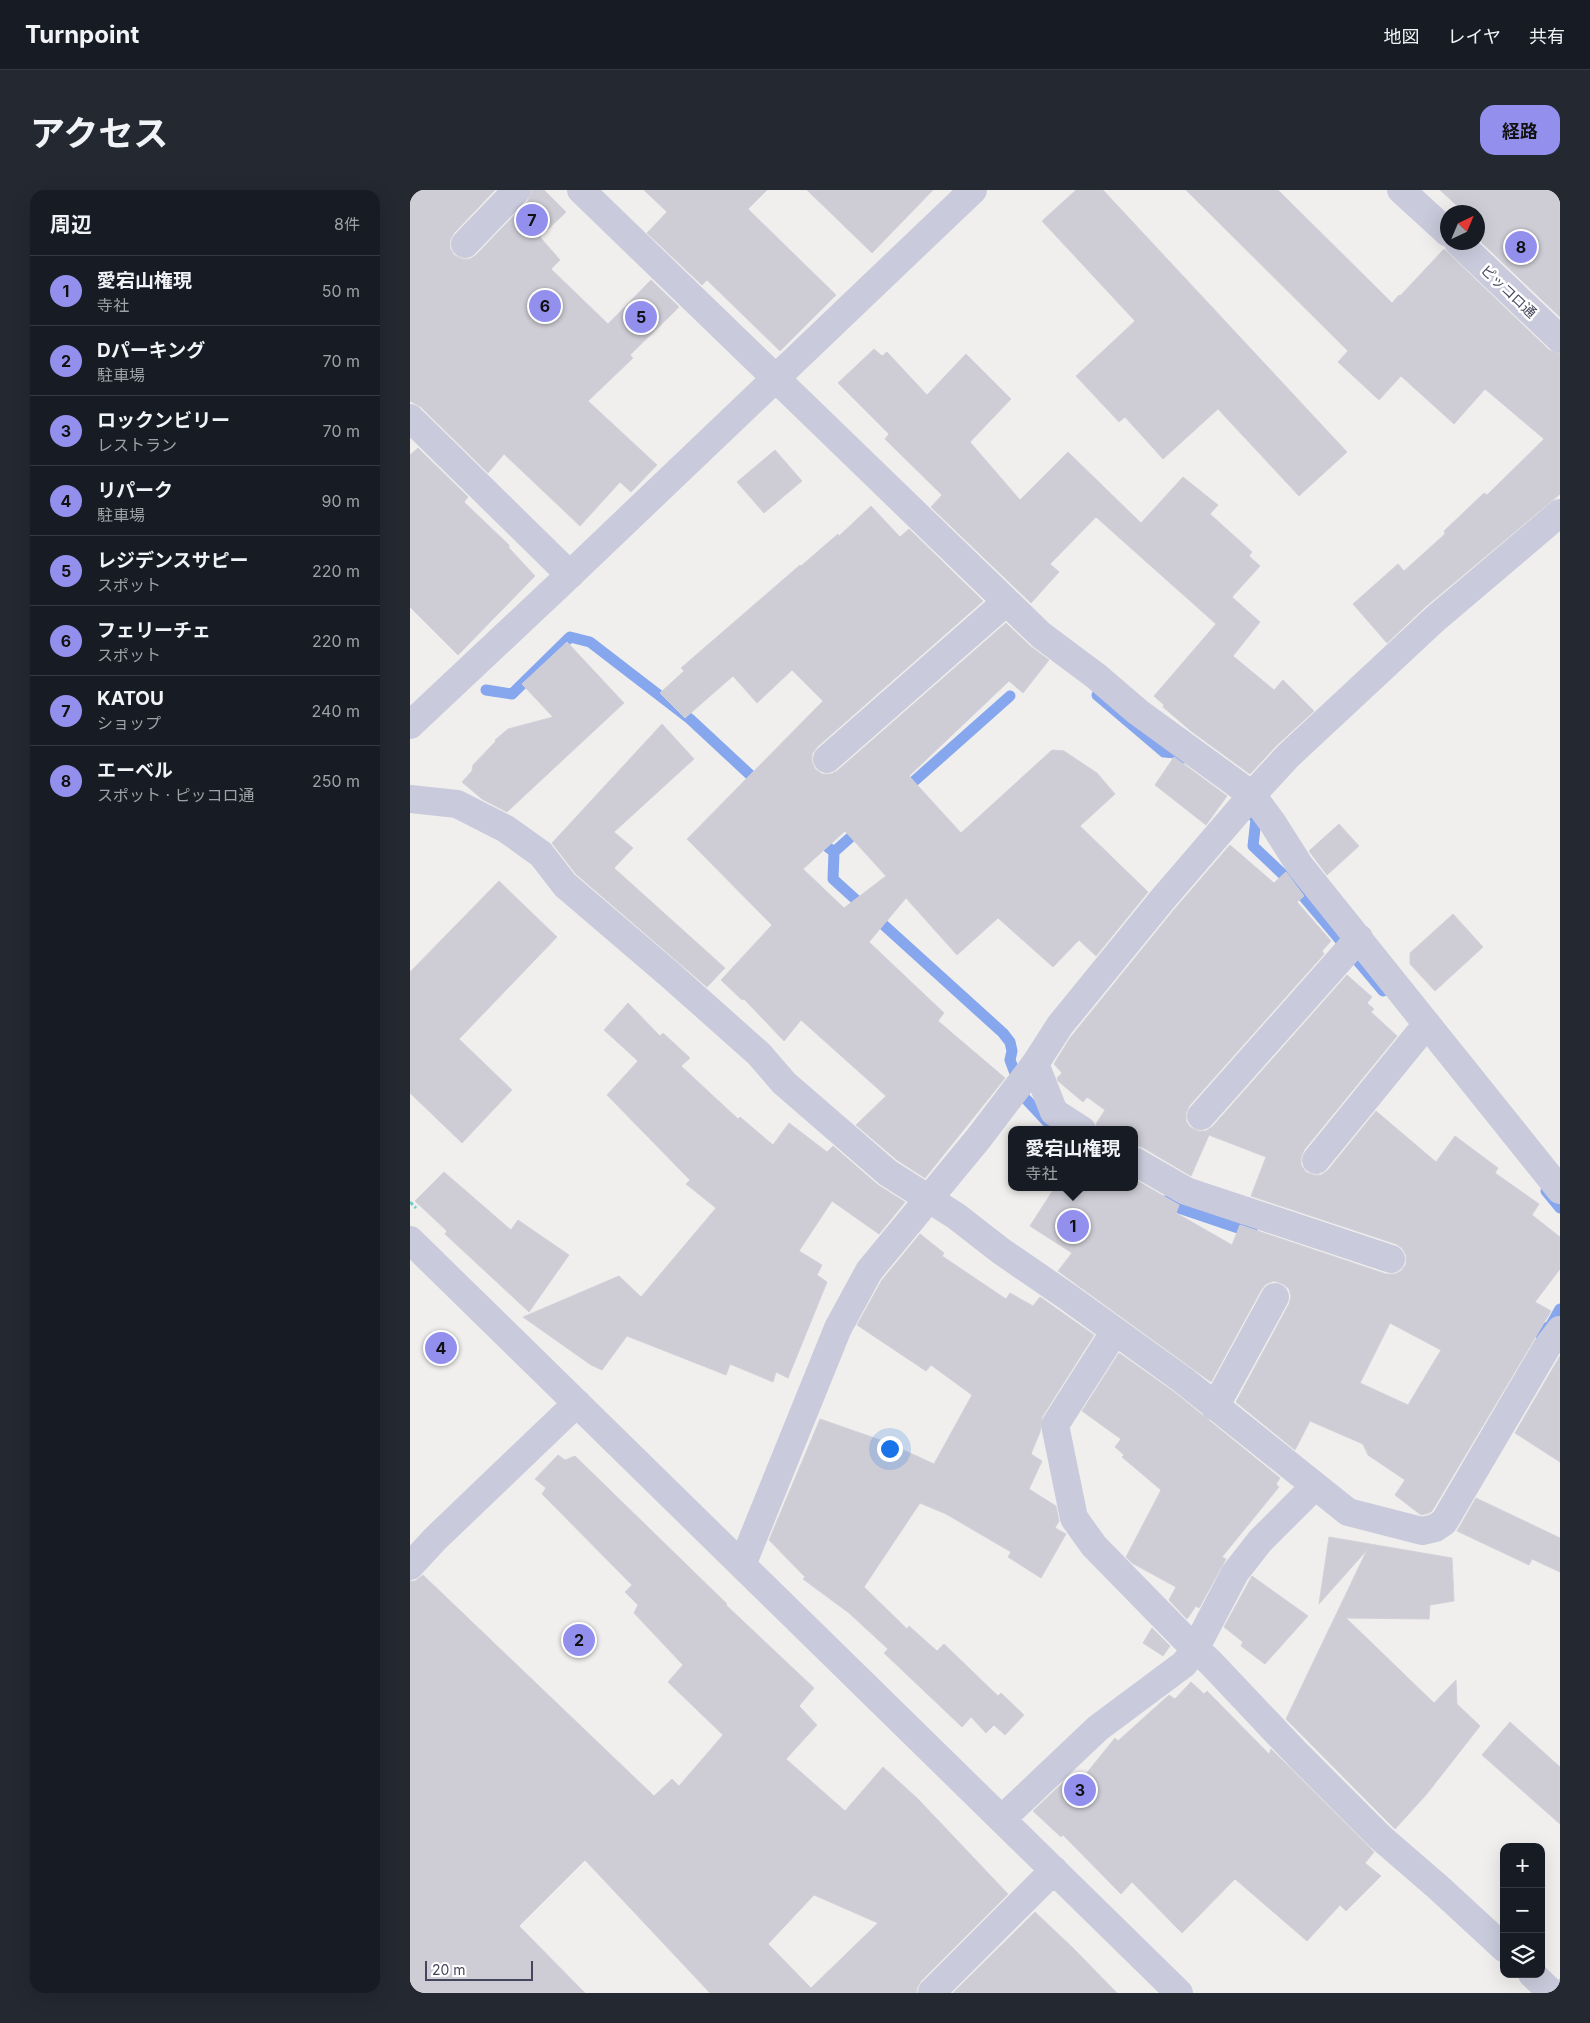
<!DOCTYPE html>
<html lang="ja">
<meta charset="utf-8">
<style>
body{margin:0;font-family:Inter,"Noto Sans JP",sans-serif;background:#242831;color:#f1f3f6}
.controls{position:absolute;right:15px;bottom:15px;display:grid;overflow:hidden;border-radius:10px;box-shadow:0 5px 20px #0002}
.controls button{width:45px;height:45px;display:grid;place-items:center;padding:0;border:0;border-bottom:1px solid #363941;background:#171b24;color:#f1f3f6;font:25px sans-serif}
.compass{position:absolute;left:1030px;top:15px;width:45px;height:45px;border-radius:50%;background:#171b24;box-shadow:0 5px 20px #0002;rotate:44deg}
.scale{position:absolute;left:15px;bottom:12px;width:108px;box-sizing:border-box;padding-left:5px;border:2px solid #45465b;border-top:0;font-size:14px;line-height:18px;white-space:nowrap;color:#45465b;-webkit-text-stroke:4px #fff;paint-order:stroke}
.you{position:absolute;left:479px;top:1258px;width:18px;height:18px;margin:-12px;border:4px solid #fff;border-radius:50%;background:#1a73e8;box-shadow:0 0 0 8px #1a73e833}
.badge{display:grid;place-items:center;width:32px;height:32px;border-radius:50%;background:#9390ed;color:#111;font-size:16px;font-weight:700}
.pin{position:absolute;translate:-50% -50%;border:2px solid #fff;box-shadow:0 1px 5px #0006}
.popup{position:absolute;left:598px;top:936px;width:130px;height:65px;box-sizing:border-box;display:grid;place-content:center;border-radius:10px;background:#171b24;filter:drop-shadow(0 1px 4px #0005);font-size:16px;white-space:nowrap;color:#9ea1a6}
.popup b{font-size:19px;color:#f1f3f6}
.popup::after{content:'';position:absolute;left:50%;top:100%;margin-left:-10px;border:10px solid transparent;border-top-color:#171b24}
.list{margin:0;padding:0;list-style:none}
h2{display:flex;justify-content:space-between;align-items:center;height:65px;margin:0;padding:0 20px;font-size:21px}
h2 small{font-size:16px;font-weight:400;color:#9ea1a6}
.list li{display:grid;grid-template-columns:32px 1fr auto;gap:15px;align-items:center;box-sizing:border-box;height:70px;padding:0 20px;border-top:1px solid #363941}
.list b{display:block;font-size:19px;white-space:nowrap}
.list p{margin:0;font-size:16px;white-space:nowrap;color:#9ea1a6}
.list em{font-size:16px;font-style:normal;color:#9ea1a6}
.icon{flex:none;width:28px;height:28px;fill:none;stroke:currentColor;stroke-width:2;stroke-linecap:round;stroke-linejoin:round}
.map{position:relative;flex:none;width:1150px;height:1803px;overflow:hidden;border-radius:15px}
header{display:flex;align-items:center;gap:30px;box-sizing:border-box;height:70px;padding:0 25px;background:#171b24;border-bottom:1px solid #363941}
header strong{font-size:24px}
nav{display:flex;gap:28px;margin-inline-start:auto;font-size:18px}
.intro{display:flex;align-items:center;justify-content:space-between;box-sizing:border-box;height:120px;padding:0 30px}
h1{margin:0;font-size:35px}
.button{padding:12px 22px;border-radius:15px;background:#9390ed;color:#111;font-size:18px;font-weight:700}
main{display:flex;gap:30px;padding:0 30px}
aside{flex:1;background:#171b24;border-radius:15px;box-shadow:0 5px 20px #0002}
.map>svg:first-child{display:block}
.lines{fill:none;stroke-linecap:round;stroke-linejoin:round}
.stream{stroke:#86a6ed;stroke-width:11}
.building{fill:#cecdd5;stroke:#d3d1d9;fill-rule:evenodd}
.path{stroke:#72cecd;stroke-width:3;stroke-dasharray:4 2.5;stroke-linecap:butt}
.minor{stroke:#c9cadb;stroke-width:28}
.labels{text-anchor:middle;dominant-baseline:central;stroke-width:5;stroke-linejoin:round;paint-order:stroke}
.street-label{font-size:14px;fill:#45465b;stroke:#fff}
</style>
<header>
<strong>Turnpoint</strong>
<nav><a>地図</a><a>レイヤ</a><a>共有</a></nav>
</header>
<div class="intro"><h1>アクセス</h1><a class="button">経路</a></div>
<main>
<aside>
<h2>周辺<small>8件</small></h2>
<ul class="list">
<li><span class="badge">1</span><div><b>愛宕山権現</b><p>寺社</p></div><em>50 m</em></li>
<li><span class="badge">2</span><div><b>Dパーキング</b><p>駐車場</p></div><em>70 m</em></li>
<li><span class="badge">3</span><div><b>ロックンビリー</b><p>レストラン</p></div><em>70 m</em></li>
<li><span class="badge">4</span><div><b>リパーク</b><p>駐車場</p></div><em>90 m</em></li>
<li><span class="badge">5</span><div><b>レジデンスサピー</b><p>スポット</p></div><em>220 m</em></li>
<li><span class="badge">6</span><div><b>フェリーチェ</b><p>スポット</p></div><em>220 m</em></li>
<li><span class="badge">7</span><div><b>KATOU</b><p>ショップ</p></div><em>240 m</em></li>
<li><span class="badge">8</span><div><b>エーベル</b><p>スポット · ピッコロ通</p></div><em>250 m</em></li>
</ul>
</aside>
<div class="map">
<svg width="1150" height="1803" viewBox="0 0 1150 1803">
<rect width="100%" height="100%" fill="#f0efed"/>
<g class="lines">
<path class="stream" d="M76 500 102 504 160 447 180 452 280 529 351 595
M687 505 754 562 766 563 773 568
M493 601 600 506
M838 620 846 629 843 656 882 693 973 801
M406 648 424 662 451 638
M424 662 423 689 593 843 600 852 602 861 600 870 614 907 641 936
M1136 1001 1150 1018
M755 1011 763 1016 843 1043
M1116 1135 1129 1143 1141 1135 1150 1119"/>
</g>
<path class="building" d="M0 0H85L44 43 40 50V58L44 65 52 69H60L66 65 118 11 122 0H134L156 22 130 47 150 70 141 79 198 134 241 90 269 117 220 165 223 168 178 211 247 275 221 302 210 292 170 336 94 264 78 283 11 217 0 211Z
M234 0H357L338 19 426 105 370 161 297 90 292 95 237 43 257 22Z
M397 0H523L462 63Z
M666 0H693L937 262 889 306 808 219 753 269 715 227 709 232 666 186 725 131 632 31Z
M776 0H868L982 113 989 105 990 106 1034 59 1139 160 1150 164V304L1015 417 977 453 943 414 988 374 994 381 1035 344 1034 341 1074 303 1077 305 1134 249 1075 199 1044 234 991 186 969 210 928 172 938 161Z
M1030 0H1142L1150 8V127L1068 49V22H1054Z
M464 159 472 166 477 162 517 205 556 164 601 209 560 252 610 310 658 262 731 333 773 287 808 315 800 324 842 362 839 366 850 376 822 407 850 432 823 466 864 500 873 490 904 521 867 555 840 584 781 541 753 517 754 515 744 506 806 434 686 327 640 374 649 382 621 413 521 317 532 305 475 249 479 244 428 193Z
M8 258 58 307 54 312 99 355V358L125 386 48 465 0 417V265Z
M365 260 392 291 354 323 327 292Z
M461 316 490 347 499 339 573 411 407 557 402 564V572L405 579 412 584H421L427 581 596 433 620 456 639 470 613 503 599 491 499 586 551 643 642 560 654 561 687 583 705 604 670 636 738 702 686 766 669 750 643 777 588 728 547 765 496 708 459 752 534 823 528 831 595 888 515 988 487 970 446 935 476 906 391 830 374 851 334 809 332 810 311 790 362 735 277 649 413 511 382 480 347 513 323 486 275 528 250 503 274 481 271 478 390 375 391 376 428 344 429 346ZM435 641 476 686 434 718 393 679Z
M157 452 214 513 97 622 72 609 52 592 62 581 63 575 86 551 85 550 98 539 143 527 112 494Z
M252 534 284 569 204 642 223 658 204 678 315 778 297 797 166 684 142 653Z
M764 567 817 606 796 635 745 595Z
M929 634 949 656 917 685 899 661Z
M820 655 864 693 876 682 894 706 887 712 921 751 912 761 914 764 779 916 776 923V931L780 937 788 941H796L803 936 937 785 962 807 957 813 964 819 961 822 987 846 894 960 891 968V975L896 982 904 985H911L918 980 966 921 1026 972 1045 946 1088 978 1085 983 1129 1014 1122 1025 1150 1047V1079L1125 1112 1141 1121 1022 1321 1019 1323 1011 1325 985 1305 995 1290 958 1265 953 1254 900 1231 885 1260 826 1212 879 1114 881 1106 879 1099 873 1094 864 1091 856 1094 851 1100 801 1192 648 1081 662 1063 620 1036 645 997H724V989L769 1015 766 1023 822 1055 830 1035 976 1084H985L991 1081 996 1074V1065L992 1058 986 1054 841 1006 856 967 799 945 781 986 732 957 724 955V940H687L686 934 695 920 677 907 673 912 648 891 647 888 652 883 644 874 660 848 763 721ZM980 1133 1031 1160 998 1215 950 1193Z
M89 691 147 747 49 849 102 900 52 953 0 903V782Z
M1043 724 1073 757 1025 801 1000 774V763Z
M218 813 250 846 253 843 280 868 271 876 328 929 330 927 363 955 379 933 417 962 423 956 468 995 495 1012 469 1044 422 1011 389 1061 412 1075 407 1085 417 1092 378 1188 366 1182 363 1192 320 1174 316 1185 217 1146 192 1180 181 1175 113 1127 209 1086 231 1107 306 1018 276 994 280 990 197 905 228 871 194 840Z
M34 982 101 1040 108 1030 159 1065 119 1122 35 1044 37 1041 5 1011Z
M510 1044 534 1063 532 1066 596 1109 600 1103 623 1116 630 1107 684 1145 632 1227 630 1242 621 1264 632 1271 619 1299 646 1316 649 1331 645 1338 656 1344 631 1388 598 1367 601 1362 536 1324 510 1313 454 1397 497 1439 499 1436 527 1461 534 1454 588 1506 591 1503 614 1525 595 1545 584 1535 576 1543 561 1527 552 1537 474 1463 478 1459 439 1423 393 1389 395 1387 359 1350 410 1229 476 1252 524 1274 562 1205 521 1175 516 1181 447 1135 472 1090Z
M709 1163 764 1202 870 1288 866 1294 869 1297 812 1367 816 1369 789 1418 786 1416 777 1429 759 1410 766 1397 722 1373 716 1367 751 1300 712 1267 714 1265 705 1257 711 1249 672 1221Z
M1150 1166V1272L1105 1243Z
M148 1265 155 1270 165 1266 317 1414 316 1415 404 1498 389 1516 407 1535 376 1569 435 1621 473 1577 508 1609 598 1704 511 1791 507 1798V1803H300L175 1670 109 1736 175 1803H0V1391H5L13 1385 244 1606 262 1589 269 1596 313 1545 258 1492 273 1475 224 1423 228 1415 215 1402 222 1395 132 1304 136 1298 125 1289ZM404 1705 468 1733 401 1798 358 1754Z
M1066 1308 1150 1348V1382L1122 1369 1119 1375 1047 1341Z
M919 1347 1042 1368 1044 1411 1020 1415 1019 1429 936 1428 1024 1513 1046 1490 1047 1514 1070 1536 1016 1605 985 1639 876 1529 957 1360 909 1414Z
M842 1386 898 1426 855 1474 831 1456 833 1452 814 1437Z
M742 1438 760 1456 753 1466 733 1453Z
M781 1492 794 1504 797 1501 859 1564 861 1559 964 1662 955 1673 971 1686 936 1721 930 1715 897 1751 825 1689 772 1743 722 1692 711 1704 653 1645 651 1647 623 1621 659 1587 667 1595 705 1548 708 1551 759 1505 765 1509Z
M1100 1532 1150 1577V1634L1072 1565Z
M625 1722 663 1758 707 1803H543Z"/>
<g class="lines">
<path class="path" d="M0 1012 6 1018"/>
<path class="minor" d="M171 0 631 445 686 486 728 522 842 605 862 632 890 676 1150 1000
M991 0 1038 43
M1048 52 1150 149
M55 54 107 0
M0 228 160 385
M0 535 149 395 563 0
M417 569 596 412
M0 609 47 614 96 639 131 664 155 695 259 784 349 864 374 893 478 983 546 1026 591 1061 655 1105 773 1190 938 1322 1012 1341 1025 1338 1034 1332 1137 1157 1150 1140
M625 874 644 922 672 940
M791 926 949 748
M906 970 1017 834
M724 971 776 1001 981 1069
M0 1050 769 1803
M705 1141 645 1235 664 1328 684 1356 773 1447 801 1473 888 1565 970 1647 1029 1698 1094 1758
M805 1217 865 1107
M332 1375 428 1138 459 1081 568 949 625 874 650 835 751 711 842 605 878 566 1025 429 1150 323
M0 1376 25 1349 167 1213
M592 1629 688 1538 774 1474 785 1459 825 1383 850 1351 904 1297
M1122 1784 1142 1803
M522 1802 644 1680"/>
</g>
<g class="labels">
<g class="street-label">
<text transform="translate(1099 101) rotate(43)">ピッコロ通</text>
</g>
</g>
</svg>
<div class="controls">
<button>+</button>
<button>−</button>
<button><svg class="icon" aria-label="layers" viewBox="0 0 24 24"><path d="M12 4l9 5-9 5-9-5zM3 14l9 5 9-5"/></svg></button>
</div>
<svg class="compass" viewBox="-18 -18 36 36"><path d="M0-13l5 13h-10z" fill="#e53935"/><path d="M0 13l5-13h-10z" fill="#9ea1a6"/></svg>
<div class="scale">20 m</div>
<div class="you"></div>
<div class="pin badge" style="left:663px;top:1036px">1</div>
<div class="popup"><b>愛宕山権現</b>寺社</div>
<div class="pin badge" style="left:169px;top:1450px">2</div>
<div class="pin badge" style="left:670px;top:1600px">3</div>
<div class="pin badge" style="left:31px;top:1158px">4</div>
<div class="pin badge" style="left:231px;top:127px">5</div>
<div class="pin badge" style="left:135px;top:116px">6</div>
<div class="pin badge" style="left:122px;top:30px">7</div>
<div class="pin badge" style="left:1111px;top:57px">8</div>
</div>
</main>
